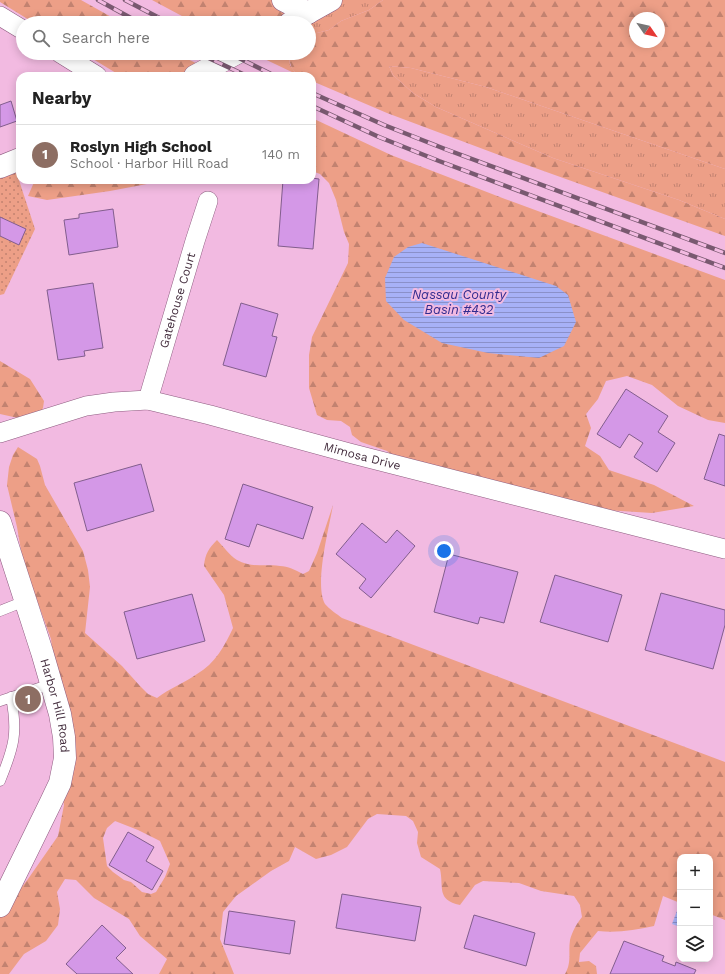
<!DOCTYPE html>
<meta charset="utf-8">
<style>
body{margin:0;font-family:"Work Sans",sans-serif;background:#f2f2f2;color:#222}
.controls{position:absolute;right:12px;bottom:12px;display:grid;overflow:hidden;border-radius:8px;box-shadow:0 2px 10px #0003}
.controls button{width:36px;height:36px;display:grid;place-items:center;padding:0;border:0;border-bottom:1px solid #e0e0e0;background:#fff;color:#222;font:20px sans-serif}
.compass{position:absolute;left:629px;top:12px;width:36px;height:36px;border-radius:50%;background:#fff;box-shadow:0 2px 10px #0003;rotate:124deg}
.you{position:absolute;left:444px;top:551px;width:14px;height:14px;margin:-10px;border:3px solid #fff;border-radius:50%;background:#1a73e8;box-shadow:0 0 0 6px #1a73e833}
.badge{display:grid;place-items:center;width:26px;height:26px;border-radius:50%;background:#db2777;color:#fff;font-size:13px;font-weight:700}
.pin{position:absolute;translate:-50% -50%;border:2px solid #fff;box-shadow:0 1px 4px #0006}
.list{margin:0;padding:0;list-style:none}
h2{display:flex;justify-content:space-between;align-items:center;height:52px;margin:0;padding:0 16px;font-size:17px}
h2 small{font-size:13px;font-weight:400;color:#767676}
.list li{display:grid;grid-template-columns:26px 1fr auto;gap:12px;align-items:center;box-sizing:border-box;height:60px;padding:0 16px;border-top:1px solid #e0e0e0}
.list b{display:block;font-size:15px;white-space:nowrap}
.list p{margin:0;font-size:13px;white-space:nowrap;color:#767676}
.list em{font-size:13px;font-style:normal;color:#767676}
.icon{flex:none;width:22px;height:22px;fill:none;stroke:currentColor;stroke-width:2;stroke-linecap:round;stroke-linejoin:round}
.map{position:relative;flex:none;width:725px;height:974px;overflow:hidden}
.search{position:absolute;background:#fff;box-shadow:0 2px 10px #0003;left:16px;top:16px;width:300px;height:44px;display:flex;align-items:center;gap:10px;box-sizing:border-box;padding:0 14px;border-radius:22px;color:#767676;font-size:15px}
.panel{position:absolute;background:#fff;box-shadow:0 2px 10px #0003;left:16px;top:72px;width:300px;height:112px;border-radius:12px}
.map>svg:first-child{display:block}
.grass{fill:url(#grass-tufts)}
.forest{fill:url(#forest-firs);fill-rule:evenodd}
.park{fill:url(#park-dots)}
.water{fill:url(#water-rules)}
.building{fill:#d498e7;stroke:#825e8d}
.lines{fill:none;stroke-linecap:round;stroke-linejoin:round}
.service-casing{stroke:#8e5c80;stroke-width:11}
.minor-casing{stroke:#8e5c80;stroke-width:20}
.tertiary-casing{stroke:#8e5c80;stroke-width:23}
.secondary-casing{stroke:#8e5c80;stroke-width:23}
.service{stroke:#fff;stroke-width:10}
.minor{stroke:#fff;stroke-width:19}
.tertiary{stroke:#fff;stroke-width:22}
.secondary{stroke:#fff;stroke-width:22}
.rail-casing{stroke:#795970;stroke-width:4.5}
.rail{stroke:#f2bae1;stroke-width:3;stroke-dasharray:9;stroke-linecap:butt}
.labels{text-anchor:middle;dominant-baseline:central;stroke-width:4;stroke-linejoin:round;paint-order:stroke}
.street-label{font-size:12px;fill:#442e3e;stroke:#f2bae1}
.water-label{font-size:13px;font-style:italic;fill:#312b8e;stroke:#f2bae1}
</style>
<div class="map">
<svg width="725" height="974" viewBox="0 0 725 974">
<defs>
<pattern id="grass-tufts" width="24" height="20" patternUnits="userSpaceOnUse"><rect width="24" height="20" fill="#ed9f87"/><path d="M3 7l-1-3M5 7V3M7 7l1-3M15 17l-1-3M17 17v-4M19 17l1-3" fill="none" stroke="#c28270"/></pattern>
<pattern id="forest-firs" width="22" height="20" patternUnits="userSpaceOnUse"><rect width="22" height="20" fill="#ed9f87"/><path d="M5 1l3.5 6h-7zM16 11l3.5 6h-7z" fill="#c28270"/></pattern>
<pattern id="park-dots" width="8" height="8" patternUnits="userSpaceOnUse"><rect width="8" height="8" fill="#ed9f87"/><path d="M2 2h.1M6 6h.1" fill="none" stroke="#c28270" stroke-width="1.8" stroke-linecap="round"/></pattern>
<pattern id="water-rules" width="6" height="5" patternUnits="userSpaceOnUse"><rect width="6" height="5" fill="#a7b1f7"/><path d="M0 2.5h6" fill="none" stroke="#8a90c9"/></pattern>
</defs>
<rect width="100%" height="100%" fill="#f2bae1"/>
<path class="grass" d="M331 0H383L369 10 341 21 329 30 317 33H309V23Z
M252 53H289L290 65 296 74Z
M389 66 411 68 486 87 725 169V219L679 200 553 158 436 107 413 93 393 75Z"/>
<path class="forest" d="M0 0H81L122 23H34L0 2Z
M152 0H282L284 1 286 23H195Z
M383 0H725V169L486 87 411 68 389 66 393 75 413 93 436 107 553 158 679 200 725 219V236L499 155 387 113 312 81V76C294 76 290 71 289 53H309V33H317L329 30 341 21 369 10ZM635 18H659V42H635Z
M83 53H175L223 76H121Z
M312 118 391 155 505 199 725 280V423L708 420 678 406 652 385 627 376 606 381 598 399 586 414 591 428 585 446 600 456 609 470 654 485 694 506 652 513 558 507 408 468 387 451 361 442 352 435 350 427 341 421 327 420 317 415 309 388V355L312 337 348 263 349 244 344 232 336 200 329 183 320 174 312 171Z
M35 180H168L110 191 47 200 28 196Z
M0 361 30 379 44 401 43 408 41 411 18 418 0 414Z
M18 447 37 459 40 466 45 485 83 551 88 570 90 587 85 633 122 666 140 686 148 694 157 698C170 688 184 683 197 674 215 664 225 645 233 628L224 595 204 566C205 554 209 548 217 540 224 547 229 555 237 560 251 568 265 564 280 566 288 566 295 570 303 574L309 571 317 553 333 505C329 528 314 585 325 604 329 609 337 614 342 618L725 762V920L710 914V857H680V903L663 896 654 926C635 930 618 933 598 931L580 953 579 962 589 961 596 966 597 974H565C572 962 568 953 570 940 572 932 577 923 582 917L580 905 574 896 541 891 519 883 483 881 475 885 460 905C436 900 444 887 440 869L421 857 417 843 418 832 413 821 406 816 377 814 368 819 347 847 331 855 316 859 295 847 289 861 271 871 236 896 223 912 220 939 234 974H159L167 959 140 936 129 919 94 898 76 880 65 879 57 892 60 909 58 925 46 941 24 954 9 974H0V916L28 879 58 836 64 805 60 783 61 723 51 639 23 562 17 527 7 485 9 467 13 455ZM115 821 138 830 160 841 170 864 165 877 156 892 151 894 142 892 131 882 124 880 113 872 107 866 103 838 107 828Z"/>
<path class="park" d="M13 162 35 229 4 294 0 295V168Z"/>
<path class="water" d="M422 243 556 286 568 295 576 322 564 346 539 358 488 353 442 343 404 320 386 301 385 278 394 257 408 247Z
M678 908 680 909V927L672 924Z"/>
<path class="building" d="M11 101 17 121 0 127V105Z
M312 178 319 179 313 249 278 246 283 180H312Z
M113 209 118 247 69 255 64 220 79 218V214Z
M0 217 26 229 19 245 0 236Z
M93 283 103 348 84 351 85 356 58 360 47 290Z
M241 303 278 314 272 336 277 337 266 377 223 365Z
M626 389 668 416 658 432 675 443 657 472 634 457 643 443 629 434 620 448 597 434Z
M719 434 725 436V486L704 479Z
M141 464 154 511 87 531 74 483Z
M243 484 313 507 303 539 257 524 249 547 225 539Z
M362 523 386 543 397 530 415 546 371 598 359 588 366 579 336 554Z
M449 554 518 572 504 623 480 617 478 624 434 612Z
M555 575 622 595 608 642 540 622Z
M661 593 725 610V625L713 669 645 650Z
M192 594 205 641 137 659 124 612Z
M128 832 154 847 146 861 163 871 152 890 109 865Z
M342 894 421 907 415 941 336 928Z
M229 911 295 921 290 954 224 944Z
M474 915 535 933 526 966 464 948Z
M102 925 126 948 116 958 133 974H77L66 964Z
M624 941 664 956 662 961 675 966 676 962 696 970 694 974H610Z"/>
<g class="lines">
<g class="service-casing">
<path id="service" d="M0 611 25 601
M0 701 51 684
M0 781C14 747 18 733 11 697"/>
</g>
<g class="minor-casing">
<g id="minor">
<path d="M0 16 23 30"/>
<path d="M60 53 97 76"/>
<path id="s1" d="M148 400 195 241 208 201"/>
<path id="s2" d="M0 433 86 406 114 402 148 400 210 415 349 453 725 549"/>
</g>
</g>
<g class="tertiary-casing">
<g id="tertiary">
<path d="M283 0 308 13"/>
<path id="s3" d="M0 522 42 652 60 714 64 737 65 758 60 783 50 804 0 906"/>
</g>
</g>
<g class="secondary-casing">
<path id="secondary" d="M290 23 331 0
M195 76 237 53
M0 167 20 159"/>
</g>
<use href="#service" class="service"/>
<use href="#minor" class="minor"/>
<use href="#tertiary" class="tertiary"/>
<use href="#secondary" class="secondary"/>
<g class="rail-casing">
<path id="rail" d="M98 0 140 23
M125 0 169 23
M198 53 247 76
M229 53 275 76
M312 93 384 125 445 149 725 253
M312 106 379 137 439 161 725 268"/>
</g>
<use href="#rail" class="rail"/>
</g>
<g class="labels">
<g class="street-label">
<text stroke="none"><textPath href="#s1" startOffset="104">Gatehouse Court</textPath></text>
<text stroke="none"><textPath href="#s2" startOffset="374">Mimosa Drive</textPath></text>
<text stroke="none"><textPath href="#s3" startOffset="192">Harbor Hill Road</textPath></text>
</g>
<g class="water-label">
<text x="459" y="294">Nassau County<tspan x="459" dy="15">Basin #432</tspan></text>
</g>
</g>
</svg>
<div class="controls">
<button>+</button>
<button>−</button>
<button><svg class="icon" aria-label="layers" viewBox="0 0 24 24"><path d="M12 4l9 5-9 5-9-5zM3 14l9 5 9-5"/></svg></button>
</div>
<svg class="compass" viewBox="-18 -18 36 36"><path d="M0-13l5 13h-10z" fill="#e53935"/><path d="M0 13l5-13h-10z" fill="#767676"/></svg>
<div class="you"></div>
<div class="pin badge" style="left:28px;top:699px;background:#8d6e63">1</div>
<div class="search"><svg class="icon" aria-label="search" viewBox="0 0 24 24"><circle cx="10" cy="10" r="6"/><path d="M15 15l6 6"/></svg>Search here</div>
<section class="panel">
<h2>Nearby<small></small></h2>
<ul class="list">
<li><span class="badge" style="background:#8d6e63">1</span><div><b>Roslyn High School</b><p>School · Harbor Hill Road</p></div><em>140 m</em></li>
</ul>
</section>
</div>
